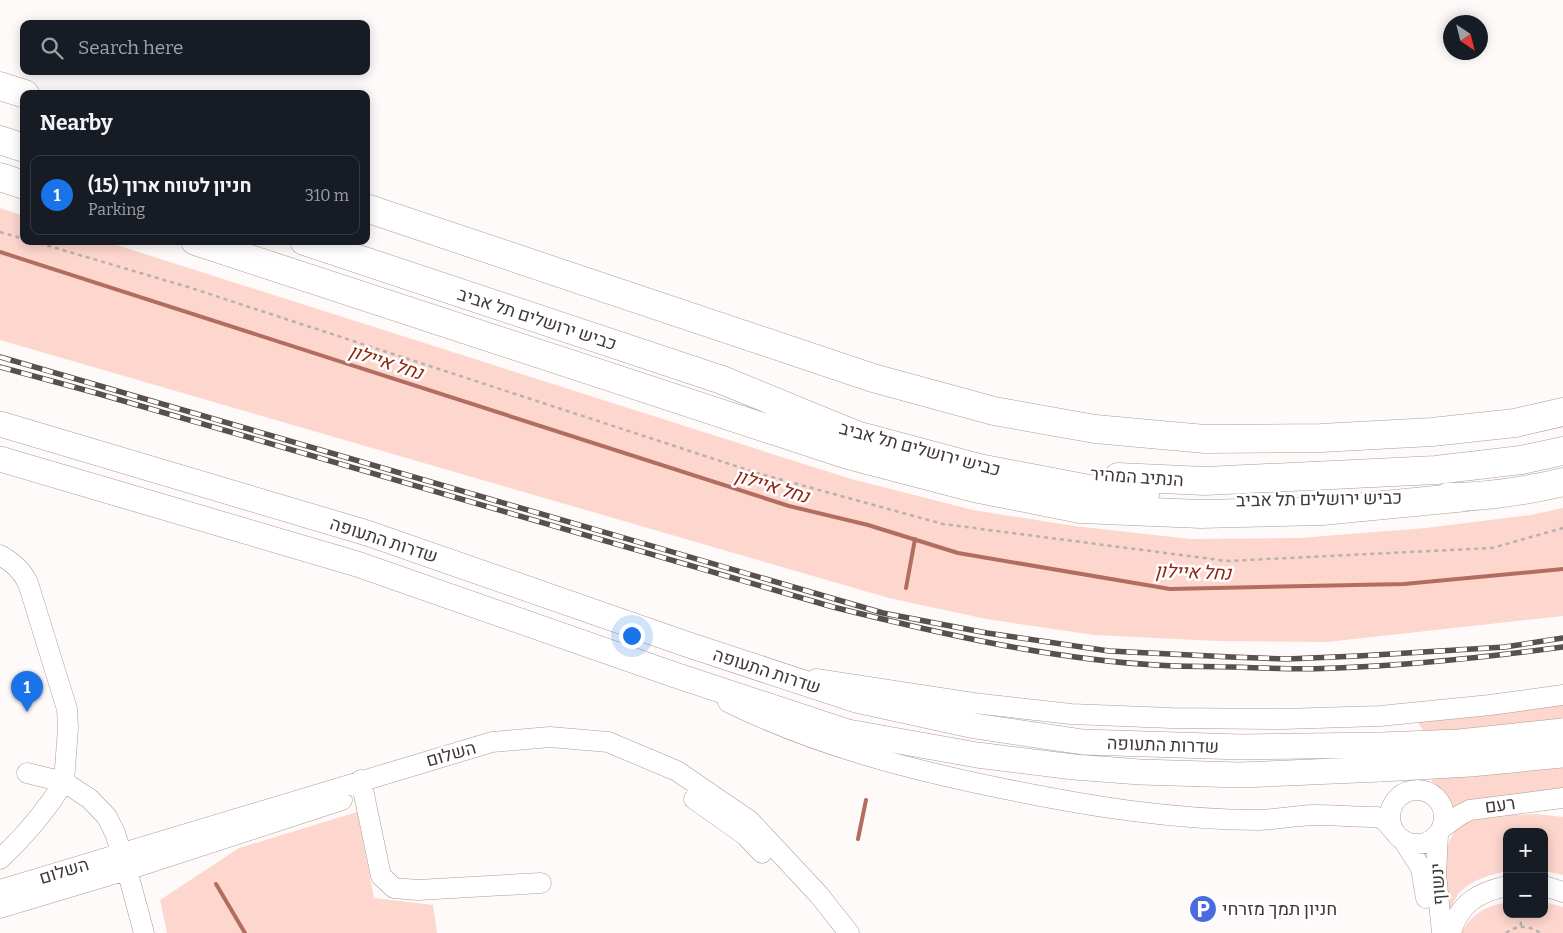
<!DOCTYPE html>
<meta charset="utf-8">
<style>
body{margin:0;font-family:Bitter,Heebo,serif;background:#242831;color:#f1f3f6}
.controls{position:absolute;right:15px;bottom:15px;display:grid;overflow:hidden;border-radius:10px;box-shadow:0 2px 12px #0003}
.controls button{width:45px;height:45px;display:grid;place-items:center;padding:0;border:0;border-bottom:1px solid #363941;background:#171b24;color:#f1f3f6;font:25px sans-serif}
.compass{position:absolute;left:1443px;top:15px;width:45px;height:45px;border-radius:50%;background:#171b24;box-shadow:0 2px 12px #0003;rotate:145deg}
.you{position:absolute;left:631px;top:635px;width:18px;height:18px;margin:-12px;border:4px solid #fff;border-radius:50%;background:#1a73e8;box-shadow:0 0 0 8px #1a73e833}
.badge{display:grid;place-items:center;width:32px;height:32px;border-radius:50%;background:#1a73e8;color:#fff;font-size:16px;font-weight:700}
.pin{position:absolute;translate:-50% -41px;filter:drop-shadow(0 1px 2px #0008)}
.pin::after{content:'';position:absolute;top:26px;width:18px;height:15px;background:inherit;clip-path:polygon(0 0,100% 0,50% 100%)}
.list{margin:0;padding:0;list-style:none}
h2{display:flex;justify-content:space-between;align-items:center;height:65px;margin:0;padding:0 20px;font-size:21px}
h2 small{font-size:16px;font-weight:400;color:#9ea1a6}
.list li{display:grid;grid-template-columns:32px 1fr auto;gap:15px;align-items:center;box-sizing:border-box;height:80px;margin:0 10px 10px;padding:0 10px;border:1px solid #363941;border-radius:10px}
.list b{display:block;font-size:19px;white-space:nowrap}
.list p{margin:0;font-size:16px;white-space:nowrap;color:#9ea1a6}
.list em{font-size:16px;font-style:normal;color:#9ea1a6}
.icon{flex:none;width:28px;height:28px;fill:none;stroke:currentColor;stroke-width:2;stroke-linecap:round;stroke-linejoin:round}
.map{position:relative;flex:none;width:1563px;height:933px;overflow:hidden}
.search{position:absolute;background:#171b24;box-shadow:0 2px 12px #0003;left:20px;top:20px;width:350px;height:55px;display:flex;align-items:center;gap:12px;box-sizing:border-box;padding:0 18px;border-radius:10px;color:#9ea1a6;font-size:19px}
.panel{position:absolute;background:#171b24;box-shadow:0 2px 12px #0003;left:20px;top:90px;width:350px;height:155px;border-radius:10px}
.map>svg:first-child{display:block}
.green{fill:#fdd6cd}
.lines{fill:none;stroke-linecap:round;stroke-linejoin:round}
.stream{stroke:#b16e60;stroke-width:4}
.minor-casing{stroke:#ad9b97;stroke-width:21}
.major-casing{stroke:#ad9b97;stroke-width:26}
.highway-casing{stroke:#ad9b97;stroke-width:29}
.path{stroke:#b7b1b0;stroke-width:2.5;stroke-dasharray:4 4;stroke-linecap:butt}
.minor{stroke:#fff;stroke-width:20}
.major{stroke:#fff;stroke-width:25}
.highway{stroke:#fff;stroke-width:28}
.rail-casing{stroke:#57504e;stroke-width:5.5}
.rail{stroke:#fff;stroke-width:4;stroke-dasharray:11;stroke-linecap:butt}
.major-bridge-casing{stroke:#ad9b97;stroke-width:26;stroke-linecap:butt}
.major-bridge{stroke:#fff;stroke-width:25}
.labels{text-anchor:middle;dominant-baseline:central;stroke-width:5;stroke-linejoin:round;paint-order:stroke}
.street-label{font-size:18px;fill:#413937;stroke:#fff}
.poi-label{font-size:18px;fill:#413937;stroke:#fff;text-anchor:start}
.water-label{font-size:19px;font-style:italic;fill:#91240e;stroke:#fff}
</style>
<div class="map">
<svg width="1563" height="933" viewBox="0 0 1563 933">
<rect width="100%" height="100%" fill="#fefaf9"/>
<path class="green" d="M0 208 24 216V241H104L851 479 973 510 1074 526 1190 539 1299 538 1426 528 1531 515 1563 508V616L1327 642 1218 641 1094 635 986 619 889 598 0 340Z
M1563 700V794L1452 813C1452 800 1438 793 1432 782 1436 760 1430 738 1417 721Z
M357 812 374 898 433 905 437 933H167L160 900 239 848Z
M1537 814 1563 817V875L1544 871V832H1507V871C1489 875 1463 882 1455 900 1452 905 1451 910 1449 915L1444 852 1455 830 1463 822 1485 816Z
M1507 902V914H1544V902L1563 907V933H1461C1473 913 1484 907 1507 902Z"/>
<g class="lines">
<path class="stream" d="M0 252 789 506 868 525 958 553 1170 589 1404 584 1563 569
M906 588 915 539
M858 839 866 800
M216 884 245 933"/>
<g class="minor-casing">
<path id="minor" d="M0 555C13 563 21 569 28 583L67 709 68 728 64 782 90 799 107 817 115 833 127 870 144 933
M816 679 973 703 1071 714 1171 718 1283 719 1380 716 1490 705 1563 695
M728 702C815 745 910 770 1005 789 1088 806 1174 820 1260 820 1277 819 1295 816 1313 815 1334 815 1356 817 1377 817L1384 820 1394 831
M361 780 381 876 394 888 418 890 541 883
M1390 817a27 27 0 1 1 54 0a27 27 0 1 1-54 0Z
M694 799 745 835 762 853
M1442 828 1460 815 1470 810 1563 798
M1438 835 1436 874 1442 933
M1403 840 1421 868 1426 898
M0 859C25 836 46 811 64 782L27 773
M1544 886 1563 892
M0 890 492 742 550 737 608 742 677 771 750 821 819 895 849 933
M0 908 127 870 342 800
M1451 933C1459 903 1479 892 1507 886"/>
</g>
<g class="major-casing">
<path id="major" d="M0 424 367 533 686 644 856 700 975 726 1083 742 1241 747 1380 745
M0 459 357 564 675 675 848 732 977 755 1074 767 1140 772 1240 775 1381 769"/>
</g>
<g class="highway-casing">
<path id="highway" d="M0 86 25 94
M0 140 24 148
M0 177 24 185
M366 208 873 378 994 411 1095 429 1205 439 1321 438 1432 432 1515 423 1563 412
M195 241 848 455 974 488 1080 509 1201 514 1322 511 1467 497
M304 241 722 380 856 435 979 468 1089 489 1145 494
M1118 477 1205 481 1436 470 1521 460 1563 451
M1448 497C1487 497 1525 491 1563 482"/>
</g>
<path class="path" d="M0 232 24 239
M32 241 188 287 757 473 943 524 1227 561 1492 548 1563 528
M1520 914 1521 926
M1506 933C1517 925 1529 925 1540 933"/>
<use href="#minor" class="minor"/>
<use href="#major" class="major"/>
<use href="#highway" class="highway"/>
<g class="rail-casing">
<path id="rail" d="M0 357 883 613 987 633 1109 651 1231 657 1287 659 1358 656 1505 647 1563 638
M0 367 96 393 833 607C938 633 1049 659 1156 665 1181 667 1207 666 1232 667 1267 668 1302 670 1337 668 1413 665 1488 657 1563 647"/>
</g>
<use href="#rail" class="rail"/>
<g class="major-bridge-casing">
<path id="major-bridge" d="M1380 745 1459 742 1563 731
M1381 769 1470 764 1563 755"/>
</g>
<use href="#major-bridge" class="major-bridge"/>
</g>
<defs>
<g id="parking-disc" transform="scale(1.4375)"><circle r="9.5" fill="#4b6ade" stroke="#fff"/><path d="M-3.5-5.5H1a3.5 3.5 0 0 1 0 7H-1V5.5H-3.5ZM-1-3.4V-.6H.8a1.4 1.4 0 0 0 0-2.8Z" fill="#fff"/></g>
</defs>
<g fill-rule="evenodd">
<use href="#parking-disc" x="1203" y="909"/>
</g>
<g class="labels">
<g class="street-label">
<text transform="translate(537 319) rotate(18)">כביש ירושלים תל אביב</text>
<text transform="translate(920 449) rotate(15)">כביש ירושלים תל אביב</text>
<text transform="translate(1137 477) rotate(4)">הנתיב המהיר</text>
<text transform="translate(1319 499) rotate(-1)">כביש ירושלים תל אביב</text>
<text transform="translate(384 540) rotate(18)">שדרות התעופה</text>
<text transform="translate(767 671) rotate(18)">שדרות התעופה</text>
<text transform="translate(1163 745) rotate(2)">שדרות התעופה</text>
<text transform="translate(451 754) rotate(-16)">השלום</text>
<text transform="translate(1500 805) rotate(-8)">רעם</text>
<text transform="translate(64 871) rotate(-17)">השלום</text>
<text transform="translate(1438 884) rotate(-94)">ינשוף</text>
</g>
<g class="poi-label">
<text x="1222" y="909">חניון תמך מזרחי</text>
</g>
<g class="water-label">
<text transform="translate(386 362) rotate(18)">נחל איילון</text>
<text transform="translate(772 486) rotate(17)">נחל איילון</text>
<text transform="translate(1193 572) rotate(2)">נחל איילון</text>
</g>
</g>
</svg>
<div class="controls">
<button>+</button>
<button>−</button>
</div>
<svg class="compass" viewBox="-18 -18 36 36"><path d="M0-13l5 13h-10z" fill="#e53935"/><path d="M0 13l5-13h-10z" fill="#9ea1a6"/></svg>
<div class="you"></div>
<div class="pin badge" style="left:27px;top:712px">1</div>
<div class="search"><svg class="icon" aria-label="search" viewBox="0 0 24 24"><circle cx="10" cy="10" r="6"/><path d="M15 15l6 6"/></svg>Search here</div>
<section class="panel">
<h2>Nearby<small></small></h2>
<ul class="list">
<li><span class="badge">1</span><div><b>חניון לטווח ארוך (15)</b><p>Parking</p></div><em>310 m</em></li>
</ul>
</section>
</div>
